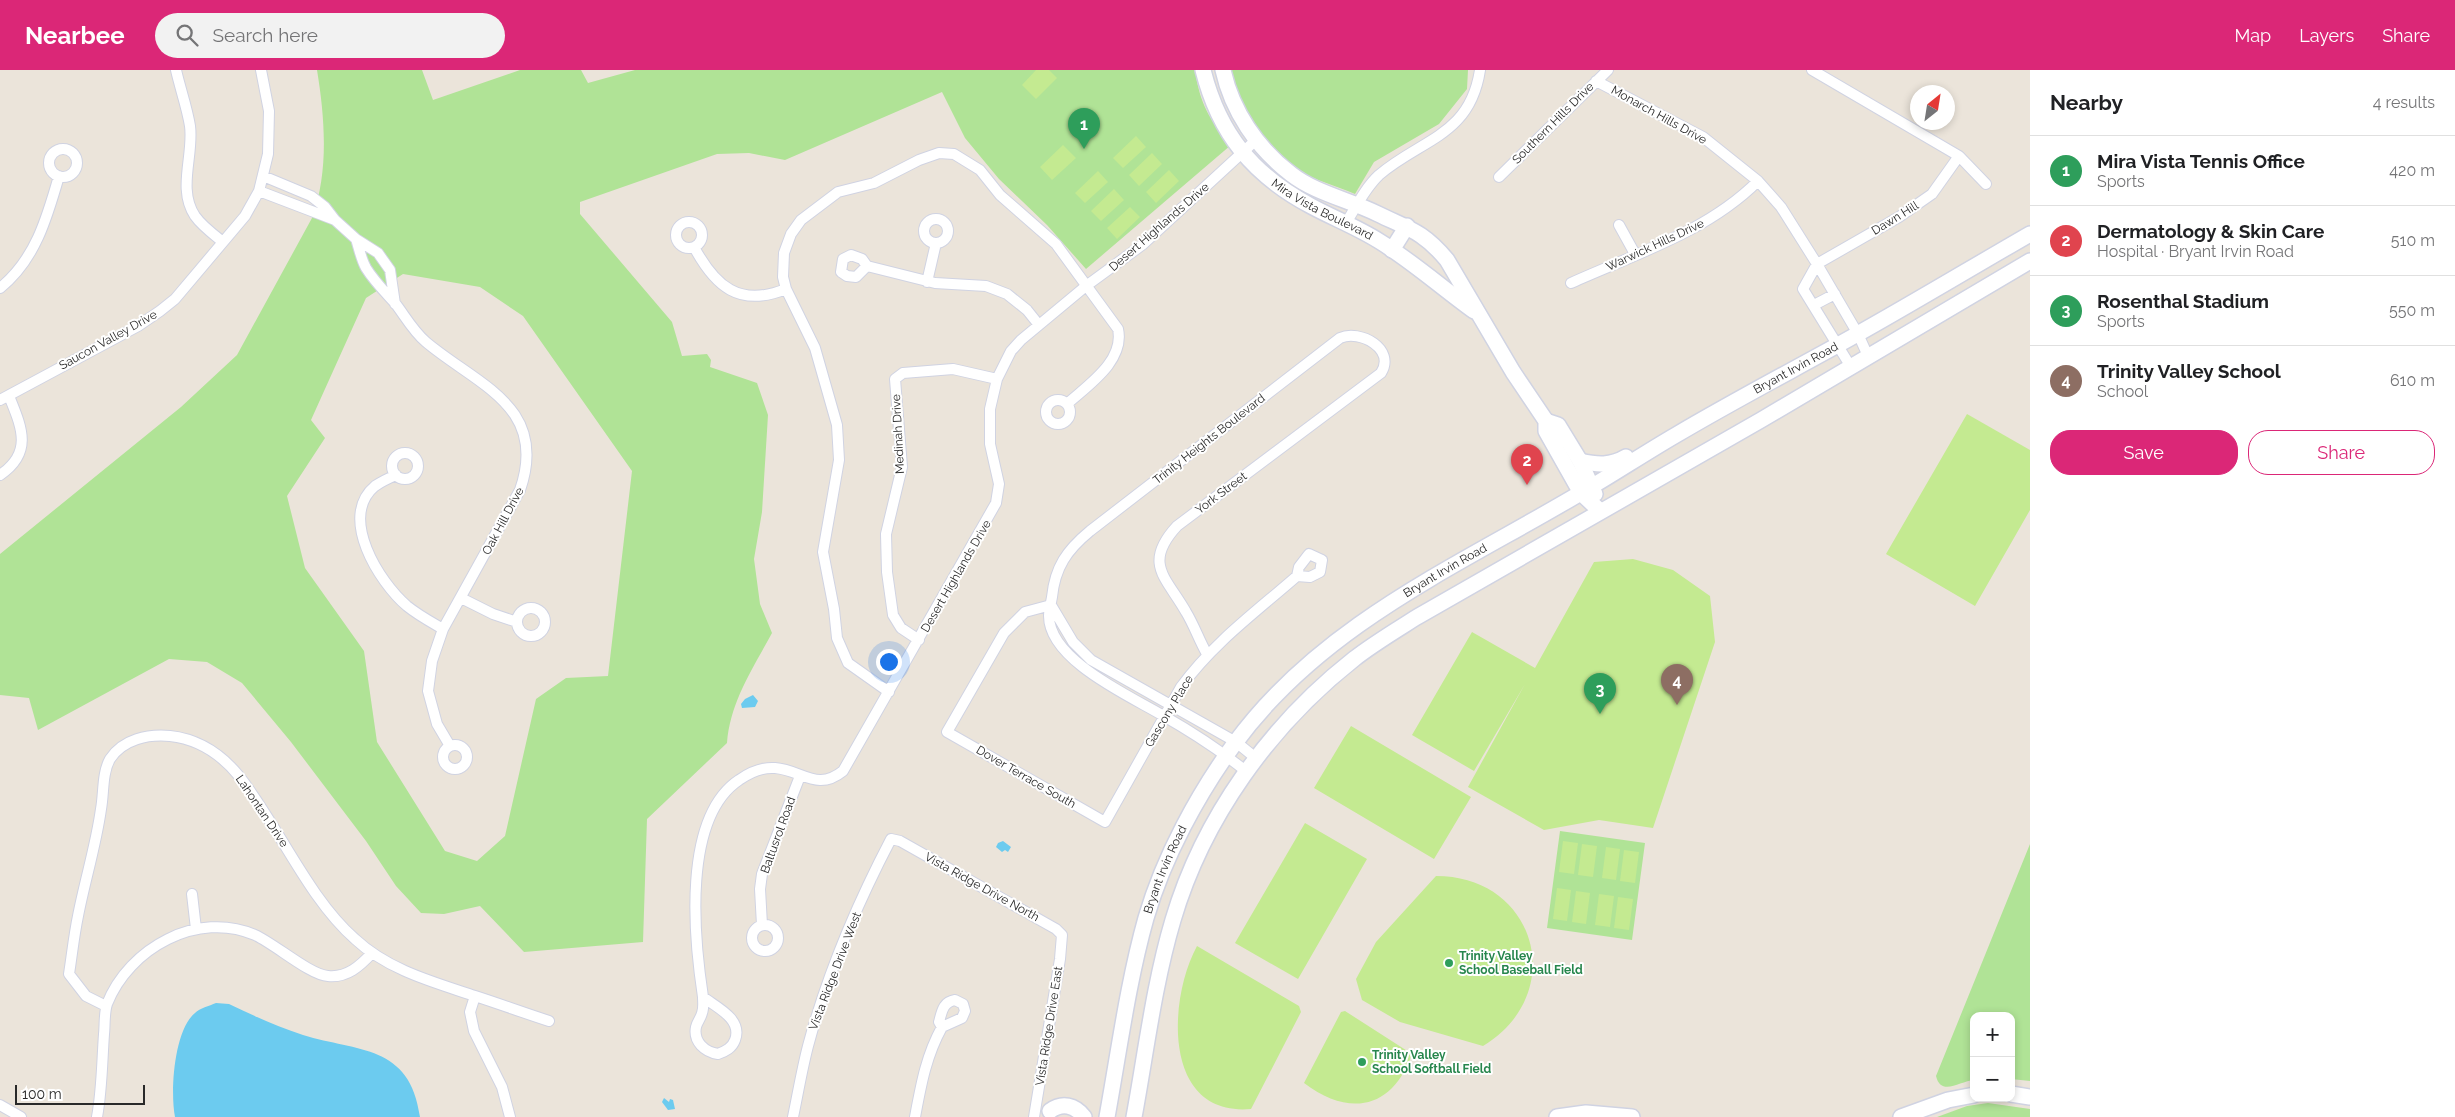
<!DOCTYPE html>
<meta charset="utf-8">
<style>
body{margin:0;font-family:Raleway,sans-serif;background:#f2f2f2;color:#202124}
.controls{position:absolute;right:15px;bottom:15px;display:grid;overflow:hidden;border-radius:10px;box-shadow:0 2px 8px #0003}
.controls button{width:45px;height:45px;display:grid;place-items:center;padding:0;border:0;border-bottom:1px solid #e0e0e0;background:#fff;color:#202124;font:25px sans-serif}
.compass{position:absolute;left:1910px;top:15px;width:45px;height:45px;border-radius:50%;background:#fff;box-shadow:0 2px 8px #0003;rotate:30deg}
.scale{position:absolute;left:15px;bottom:12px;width:130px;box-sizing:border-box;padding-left:5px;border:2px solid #292929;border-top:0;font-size:14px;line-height:18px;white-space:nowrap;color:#292929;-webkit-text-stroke:4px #fff;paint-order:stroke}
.you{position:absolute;left:888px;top:591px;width:18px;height:18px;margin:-12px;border:4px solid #fff;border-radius:50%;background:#1a73e8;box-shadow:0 0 0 8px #1a73e833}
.badge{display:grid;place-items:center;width:32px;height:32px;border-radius:50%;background:#db2777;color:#fff;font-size:16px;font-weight:700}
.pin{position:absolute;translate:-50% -41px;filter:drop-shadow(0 1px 2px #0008)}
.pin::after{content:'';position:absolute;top:26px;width:18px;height:15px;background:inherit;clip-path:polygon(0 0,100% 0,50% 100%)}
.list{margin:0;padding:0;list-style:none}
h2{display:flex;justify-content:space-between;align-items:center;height:65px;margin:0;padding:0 20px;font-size:21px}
h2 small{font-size:16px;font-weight:400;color:#757577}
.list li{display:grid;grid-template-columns:32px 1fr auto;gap:15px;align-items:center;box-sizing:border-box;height:70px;padding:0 20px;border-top:1px solid #e0e0e0}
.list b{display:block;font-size:19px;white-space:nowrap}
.list p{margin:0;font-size:16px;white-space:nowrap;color:#757577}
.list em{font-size:16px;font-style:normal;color:#757577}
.actions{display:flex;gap:10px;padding:15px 20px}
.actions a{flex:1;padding:11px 0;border:1px solid #db2777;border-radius:20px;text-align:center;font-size:18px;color:#db2777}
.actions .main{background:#db2777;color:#fff}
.icon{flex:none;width:28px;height:28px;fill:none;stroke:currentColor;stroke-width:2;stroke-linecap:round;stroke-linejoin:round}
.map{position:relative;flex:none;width:2030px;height:1047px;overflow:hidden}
header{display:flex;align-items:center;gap:30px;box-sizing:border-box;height:70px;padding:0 25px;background:#db2777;color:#fff}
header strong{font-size:24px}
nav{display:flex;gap:28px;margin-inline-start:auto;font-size:18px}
.search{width:350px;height:45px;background:#f2f2f2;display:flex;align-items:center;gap:12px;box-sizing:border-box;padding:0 18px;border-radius:28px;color:#757577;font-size:19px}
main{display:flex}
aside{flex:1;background:#fff}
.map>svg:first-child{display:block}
.green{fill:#b0e396;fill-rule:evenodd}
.pitch{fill:#c4ea91}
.water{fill:#6ccbef}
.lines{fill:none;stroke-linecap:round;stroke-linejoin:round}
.street-casing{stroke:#d0d3e2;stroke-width:12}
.secondary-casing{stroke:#d0d3e2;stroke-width:18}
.street{stroke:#fff;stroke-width:10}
.secondary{stroke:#fff;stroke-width:15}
.leisure-dot{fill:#2e9e5b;stroke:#fff;stroke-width:2}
.labels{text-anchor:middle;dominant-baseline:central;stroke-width:4;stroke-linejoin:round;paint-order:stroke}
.street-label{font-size:12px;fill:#292929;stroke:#fff}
.leisure-label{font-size:12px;font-weight:bold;fill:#27864d;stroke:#fff;text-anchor:start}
</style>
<header>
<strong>Nearbee</strong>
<div class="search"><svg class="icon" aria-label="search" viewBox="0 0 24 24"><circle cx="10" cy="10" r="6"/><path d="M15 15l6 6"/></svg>Search here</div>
<nav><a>Map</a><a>Layers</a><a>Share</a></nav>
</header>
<main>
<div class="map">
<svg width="2030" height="1047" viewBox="0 0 2030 1047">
<rect width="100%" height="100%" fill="#ebe4da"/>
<path class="green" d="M317 0H422L433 30 520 0H581L588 13 635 0H1195C1200 34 1209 49 1231 75L1086 199 1047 155 999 109 965 68 942 22 785 90 749 83 717 84 580 132V144L672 252 682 286 707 284 711 290 710 297 757 313 768 345 762 442 754 489 760 534 772 563C753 598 730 632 727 673L647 749 643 872 524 882 480 836 444 844 421 843 396 816 366 771 291 672 242 613 207 592 169 589 38 660 29 628 0 625V484L181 337 237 285 312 148C329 102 325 48 317 0ZM403 204 480 217 523 246 632 401 608 606 566 608 536 629 505 766 477 791 445 781 377 672 364 581 305 498 287 426 325 368 311 350 366 228Z
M1229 0H1468L1467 19 1439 54 1374 92 1355 124C1336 116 1315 110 1297 100 1263 81 1237 37 1229 0Z
M1560 761 1645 773 1632 870 1547 858Z
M2030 774V1011L2011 1009V946H1974V1010C1960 1011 1941 1027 1936 1006Z
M1988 1033 2030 1039V1047H1937L1967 1036Z"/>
<path class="pitch" d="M1036 0H1049L1057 8 1036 29 1022 15Z
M1136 66 1146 77 1123 98 1113 88Z
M1063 75 1076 88 1052 110 1040 97Z
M1152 83 1162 94 1139 116 1129 105Z
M1169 100 1179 111 1156 133 1146 122Z
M1098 101 1108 112 1085 133 1075 123Z
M1114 119 1124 130 1101 151 1091 141Z
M1130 137 1140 147 1117 169 1107 158Z
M1967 344 2030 380V440L1975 536 1886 484Z
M1633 489 1673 500 1710 526 1715 572 1653 758 1599 750 1544 760 1468 717 1525 614 1474 701 1412 665 1472 562 1535 598 1594 492Z
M1351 656 1471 727 1434 789 1314 718Z
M1305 753 1367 789 1298 909 1235 873Z
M1563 771 1578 773 1574 804 1559 802Z
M1582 774 1597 776 1593 807 1578 805Z
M1606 777 1620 779 1616 810 1602 808Z
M1624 780 1639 782 1635 813 1620 811Z
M1436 806C1537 806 1569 924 1483 976L1400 952 1362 930 1356 909 1376 872Z
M1557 818 1571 820 1567 851 1553 849Z
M1576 821 1590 823 1586 854 1572 852Z
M1599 824 1614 826 1610 857 1595 855Z
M1618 827 1633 829 1629 860 1614 858Z
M1197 876 1299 936 1301 942 1251 1039C1162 1047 1168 929 1197 876Z
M1345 941 1412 984C1392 1040 1349 1047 1304 1013L1341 942Z"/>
<path class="water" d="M753 625 758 631 755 637 742 638 741 634 745 629Z
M1003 771 1011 777 1008 782 1005 780 1002 782 996 777 998 773Z
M216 933 229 934C252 945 278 957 303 965 358 982 410 974 420 1047H175C170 1022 174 960 195 943 200 938 209 936 216 933Z
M664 1028 669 1032 670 1029 673 1030 675 1039 668 1040 662 1032Z"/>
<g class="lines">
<g class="street-casing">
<path id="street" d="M176 0C180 18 187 37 190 56 194 85 177 119 195 146 202 156 213 164 223 172
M1812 0 1959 86 1986 114
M1596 11 1703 67 1758 111 1781 137 1817 194 1858 264 1868 286
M49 93a14 14 0 1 1 28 0a14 14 0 1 1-28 0Z
M263 106 311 126 325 137 335 150 356 169 378 183 390 200 395 234
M1499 107 1608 0
M259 121 335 150
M924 161a12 12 0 1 1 24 0a12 12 0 1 1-24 0Z
M676 165a13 13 0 1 1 26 0a13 13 0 1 1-26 0Z
M1346 153C1356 137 1365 118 1379 105 1421 69 1470 66 1480 0
M1619 155 1635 184
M356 169C359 178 361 189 366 198 374 211 385 222 395 233 405 246 413 261 426 272 477 315 549 336 520 420L443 559 432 591 428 621 437 654 450 676
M694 177C715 216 739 238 786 219
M851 185 862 189 867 196 856 207 847 206 841 202 843 189Z
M1817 194 1899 147 1932 124 1959 86
M1817 194 1803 219 1851 297
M867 196 935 213 986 216 1007 224 1027 240 1039 255
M927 212 936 173
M1571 213C1635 184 1707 162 1758 111
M0 218C35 190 47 148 59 106
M1814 235 1835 224
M1046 342a12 12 0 1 1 24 0a12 12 0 1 1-24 0Z
M0 330 138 256 160 241 175 229 245 146 259 121 268 84 269 41 261 0
M392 396a13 13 0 1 1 26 0a13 13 0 1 1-26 0Z
M0 405C34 382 21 356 9 326
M396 405C389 408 381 412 375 416 338 447 379 512 407 536 418 545 431 552 443 559
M1309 484 1322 490 1320 502 1310 507 1297 506 1299 497Z
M461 528 493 544 517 552
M1051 535 1025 542 1004 563 947 662 1105 752 1181 617C1213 573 1257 541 1297 506
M1051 535 1073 572 1091 590 1236 672 1257 689
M517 552a14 14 0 1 1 28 0a14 14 0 1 1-28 0Z
M919 570 901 558 893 545 887 502 886 464 902 397 895 309 903 303 953 299 997 309
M1207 584C1199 570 1194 555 1186 542 1167 508 1142 494 1177 456L1381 303C1396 279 1360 259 1340 268L1090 461C1067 480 1055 497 1052 527 1051 533 1049 540 1049 546 1049 590 1130 626 1162 645 1192 662 1221 681 1247 702
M889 622 848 593 837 568 834 539 823 482 839 390 837 355 815 278 786 219 783 207 784 183 791 164 801 150 838 122 874 113 919 90 939 83 954 84 980 100 1000 125 1056 174 1118 259C1125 291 1088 315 1067 334
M443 687a12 12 0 1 1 24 0a12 12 0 1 1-24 0Z
M192 824 196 859
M762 855 760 819 762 804 800 706
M752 868a13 13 0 1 1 26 0a13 13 0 1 1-26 0Z
M475 926 470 942 474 961 502 1017 510 1047
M703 927C694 868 682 748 739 710 749 703 762 697 775 698 802 700 817 722 843 701L996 433 999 414 990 374V339L997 309 1011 281 1021 270 1086 216 1142 175 1256 70
M703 927C716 937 743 949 735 970 732 978 726 981 718 984 705 982 693 972 696 957 697 952 701 948 702 943 704 938 703 932 703 927Z
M955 930 963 934 965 941 962 948 942 957 939 952C942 941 943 932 955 930Z
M106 936 86 926 69 904C72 885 74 865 78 846 85 810 96 775 101 739 104 723 102 703 110 689 123 669 148 664 170 666 198 669 221 684 239 706 278 755 308 828 355 869 388 900 433 912 475 926 500 934 524 943 549 951
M0 1035 21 1047
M97 1047C102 1020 102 992 104 964 105 955 104 943 107 934 129 878 198 840 255 865 275 874 310 905 328 906 347 908 360 896 372 883
M793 1047C798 1023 802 999 808 976 827 905 857 834 891 769L900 771 1056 859 1062 865 1060 889 1034 1047
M915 1047C921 1015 926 986 942 957"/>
</g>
<g class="secondary-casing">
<g id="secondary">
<path id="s1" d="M1203 0C1219 64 1253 105 1311 136 1333 148 1357 157 1379 171 1412 191 1442 218 1474 241"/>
<path d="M1223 0C1232 41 1257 78 1291 104 1315 123 1350 130 1378 144 1409 159 1423 161 1447 190L1513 302 1546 351V361L1581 423 1600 441"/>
<path d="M1392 180 1407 156"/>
<path d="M1546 351 1558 355 1580 391 1595 424"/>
<path d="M1580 391C1597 395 1611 396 1626 387"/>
<path d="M2011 1024 2030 1027"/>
<path d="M1050 1041C1062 1032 1075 1035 1084 1047"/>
<path id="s2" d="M1107 1047C1119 981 1128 912 1146 848 1164 786 1198 724 1235 673 1323 553 1460 495 1584 421 1615 403 1645 383 1676 365 1735 330 1795 299 1854 266 1913 233 1971 198 2030 164"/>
<path d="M1134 1047C1146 982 1154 914 1173 850 1203 748 1270 655 1354 589 1373 574 1395 561 1417 547L1761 350 2030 191"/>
<path d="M1557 1047 1586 1043 1632 1047"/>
<path d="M1901 1047 1948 1030 1974 1025"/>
</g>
</g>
<use href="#street" class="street"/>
<use href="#secondary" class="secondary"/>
</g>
<g class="leisure-dot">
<circle cx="1449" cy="893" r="5"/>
<circle cx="1362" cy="992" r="5"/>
</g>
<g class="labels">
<g class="street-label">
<text transform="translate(1659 45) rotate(29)">Monarch Hills Drive</text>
<text transform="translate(1553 53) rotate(-45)">Southern Hills Drive</text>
<text stroke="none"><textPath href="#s1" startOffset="191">Mira Vista Boulevard</textPath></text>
<text transform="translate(1895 148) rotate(-32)">Dawn Hill</text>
<text transform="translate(1159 157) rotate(-41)">Desert Highlands Drive</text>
<text transform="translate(1655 175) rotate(-25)">Warwick Hills Drive</text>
<text transform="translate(108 270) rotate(-29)">Saucon Valley Drive</text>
<text stroke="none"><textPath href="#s2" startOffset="1079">Bryant Irvin Road</textPath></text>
<text transform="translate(898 364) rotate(-93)">Medinah Drive</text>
<text transform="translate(1209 369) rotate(-38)">Trinity Heights Boulevard</text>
<text transform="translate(1221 423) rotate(-37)">York Street</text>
<text transform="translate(503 451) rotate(-62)">Oak Hill Drive</text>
<text stroke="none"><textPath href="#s2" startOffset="674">Bryant Irvin Road</textPath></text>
<text transform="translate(956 506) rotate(-60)">Desert Highlands Drive</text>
<text transform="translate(1169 641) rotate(-59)">Gascony Place</text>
<text transform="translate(1026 707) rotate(30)">Dover Terrace South</text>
<text transform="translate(262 741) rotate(56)">Lahontan Drive</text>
<text transform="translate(778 765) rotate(-70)">Baltusrol Road</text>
<text stroke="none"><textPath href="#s2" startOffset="255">Bryant Irvin Road</textPath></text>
<text transform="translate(982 817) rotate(29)">Vista Ridge Drive North</text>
<text transform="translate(835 901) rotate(-69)">Vista Ridge Drive West</text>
<text transform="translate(1049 956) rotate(-81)">Vista Ridge Drive East</text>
</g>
<g class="leisure-label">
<text x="1459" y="886">Trinity Valley<tspan x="1459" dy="14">School Baseball Field</tspan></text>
<text x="1372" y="985">Trinity Valley<tspan x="1372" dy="14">School Softball Field</tspan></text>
</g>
</g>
</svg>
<div class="controls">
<button>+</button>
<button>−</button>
</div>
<svg class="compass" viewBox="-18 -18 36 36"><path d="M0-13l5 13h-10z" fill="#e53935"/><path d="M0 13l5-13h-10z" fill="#757577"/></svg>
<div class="scale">100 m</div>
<div class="you"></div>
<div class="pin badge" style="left:1084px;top:79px;background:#2e9e5b">1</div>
<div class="pin badge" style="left:1527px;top:415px;background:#e0444e">2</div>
<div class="pin badge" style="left:1600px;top:644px;background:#2e9e5b">3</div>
<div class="pin badge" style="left:1677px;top:635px;background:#8d6e63">4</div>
</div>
<aside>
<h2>Nearby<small>4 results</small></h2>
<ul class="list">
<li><span class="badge" style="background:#2e9e5b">1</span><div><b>Mira Vista Tennis Office</b><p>Sports</p></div><em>420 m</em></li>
<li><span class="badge" style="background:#e0444e">2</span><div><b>Dermatology &amp; Skin Care</b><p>Hospital · Bryant Irvin Road</p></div><em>510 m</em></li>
<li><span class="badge" style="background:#2e9e5b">3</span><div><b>Rosenthal Stadium</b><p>Sports</p></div><em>550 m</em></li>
<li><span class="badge" style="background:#8d6e63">4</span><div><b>Trinity Valley School</b><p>School</p></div><em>610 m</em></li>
</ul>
<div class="actions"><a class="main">Save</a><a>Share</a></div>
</aside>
</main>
